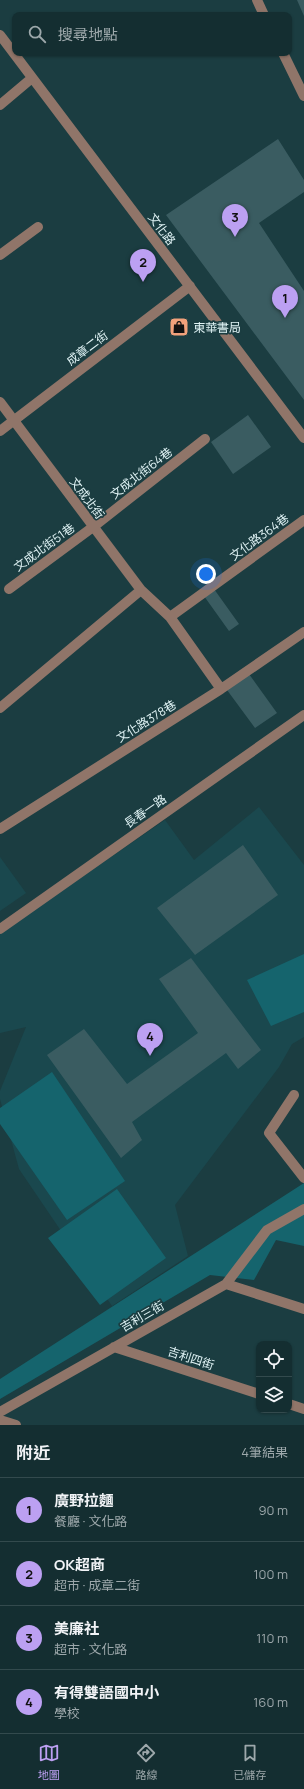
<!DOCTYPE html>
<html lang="zh-TW">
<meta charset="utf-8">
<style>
body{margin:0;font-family:Manrope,"Noto Sans TC",sans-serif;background:#1d3639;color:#f1f3f6}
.controls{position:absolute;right:12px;bottom:12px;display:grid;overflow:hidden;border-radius:8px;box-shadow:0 1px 3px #0004}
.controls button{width:36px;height:36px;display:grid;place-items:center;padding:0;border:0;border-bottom:1px solid #334a4d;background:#142e31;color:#f1f3f6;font:20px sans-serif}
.you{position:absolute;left:206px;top:574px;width:14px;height:14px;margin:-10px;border:3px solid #fff;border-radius:50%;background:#1a73e8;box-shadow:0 0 0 6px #1a73e833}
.badge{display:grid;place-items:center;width:26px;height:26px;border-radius:50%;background:#bca0f2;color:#111;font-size:13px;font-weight:700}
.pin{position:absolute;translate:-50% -33px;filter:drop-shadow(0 1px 2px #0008)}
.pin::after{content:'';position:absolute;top:21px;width:14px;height:12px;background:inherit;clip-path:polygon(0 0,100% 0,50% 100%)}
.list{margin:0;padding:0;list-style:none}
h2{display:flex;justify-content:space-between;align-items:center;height:52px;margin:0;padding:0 16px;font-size:17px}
h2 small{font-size:13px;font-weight:400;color:#9da8ab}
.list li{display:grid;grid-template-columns:26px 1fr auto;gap:12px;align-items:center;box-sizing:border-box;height:64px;padding:0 16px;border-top:1px solid #334a4d}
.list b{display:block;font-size:15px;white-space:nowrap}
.list p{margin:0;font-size:13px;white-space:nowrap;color:#9da8ab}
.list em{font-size:13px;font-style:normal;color:#9da8ab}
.icon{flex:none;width:22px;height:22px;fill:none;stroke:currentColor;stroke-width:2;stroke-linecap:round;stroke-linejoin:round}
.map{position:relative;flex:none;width:304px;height:1425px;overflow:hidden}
.search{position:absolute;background:#142e31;box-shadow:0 1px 3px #0004;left:12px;right:12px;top:12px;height:44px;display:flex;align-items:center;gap:10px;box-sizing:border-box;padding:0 14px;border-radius:8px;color:#9da8ab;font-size:15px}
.sheet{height:308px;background:#142e31}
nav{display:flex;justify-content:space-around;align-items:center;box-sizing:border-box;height:56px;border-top:1px solid #334a4d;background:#142e31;font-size:11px;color:#9da8ab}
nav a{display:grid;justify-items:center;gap:2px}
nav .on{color:#bca0f2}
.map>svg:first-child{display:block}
.built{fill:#1a484e}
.green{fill:#15646d}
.building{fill:#3a5c61}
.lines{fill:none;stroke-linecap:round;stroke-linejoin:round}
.minor{stroke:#907569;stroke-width:10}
.labels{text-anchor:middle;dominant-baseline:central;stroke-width:3.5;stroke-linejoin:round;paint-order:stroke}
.street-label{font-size:12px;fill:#e0f3f5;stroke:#1b3d41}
.poi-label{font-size:12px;fill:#e0f3f5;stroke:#1b3d41;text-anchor:start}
</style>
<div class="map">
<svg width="304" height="1425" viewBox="0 0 304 1425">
<rect width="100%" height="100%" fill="#1b3d41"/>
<path class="built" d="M259 807 304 865V1037L292 1044 279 1067 175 1205 188 1256 112 1306 19 1169 0 1099V1091L26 1027 0 1033V933L165 820 194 860Z
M0 857 26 893 0 911Z"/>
<path class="green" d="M304 954V1012L271 1026 247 980Z
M52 1072 125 1181 67 1220 0 1124V1108Z
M304 1183V1246L276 1240 254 1280 210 1275 0 1399V1379Z
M117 1189 166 1258 100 1305 48 1238Z"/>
<path class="building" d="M297 0H304V16Z
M278 139 304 180V192L259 223 304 291V400L166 215Z
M248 415 271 447 233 474 211 442Z
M214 589 239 624 229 631 204 596Z
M249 674 277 713 255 728 227 690Z
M243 845 278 895 195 955 157 908Z
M191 958 261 1050 238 1069 226 1053 132 1122 142 1140 121 1158 47 1055 84 1029 127 1084 198 1033 159 979Z"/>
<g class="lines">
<path class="minor" d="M257 0 264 15
M0 35 304 438
M283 53 304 96
M0 105 32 78
M0 255 38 227
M0 402 141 590 170 617 221 689
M0 431 190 286
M9 589 93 527 205 439
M170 617 304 520
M0 708 141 590
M0 829 221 689 304 632
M0 929 304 715
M294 1095 269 1133 304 1178
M226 1284 267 1230 304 1209
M114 1347 259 1394
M289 1404 304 1409
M0 1412 226 1284 304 1309
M0 1420 16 1425"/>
</g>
<defs>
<g id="shop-square" transform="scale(1)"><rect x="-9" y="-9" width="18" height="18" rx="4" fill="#f1a17b" stroke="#1b3d41"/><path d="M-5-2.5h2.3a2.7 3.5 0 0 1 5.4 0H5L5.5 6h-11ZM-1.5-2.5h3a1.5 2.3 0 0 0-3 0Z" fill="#111"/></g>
</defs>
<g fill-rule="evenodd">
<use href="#shop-square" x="179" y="327"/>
</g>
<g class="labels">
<g class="street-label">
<text transform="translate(162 229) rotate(53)">文化路</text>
<text transform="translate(87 348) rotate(-37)">成章二街</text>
<text transform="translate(141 473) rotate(-38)">文成北街64巷</text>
<text transform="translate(87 498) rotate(53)">文成北街</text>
<text transform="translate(259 537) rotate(-36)">文化路364巷</text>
<text transform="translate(44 547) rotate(-36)">文成北街51巷</text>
<text transform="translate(146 721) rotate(-32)">文化路378巷</text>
<text transform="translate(145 811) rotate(-35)">長春一路</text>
<text transform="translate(142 1316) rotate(-30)">吉利三街</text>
<text transform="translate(191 1358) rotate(18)">吉利四街</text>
</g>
<g class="poi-label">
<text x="193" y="327">東華書局</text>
</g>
</g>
</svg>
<div class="controls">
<button><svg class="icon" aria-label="locate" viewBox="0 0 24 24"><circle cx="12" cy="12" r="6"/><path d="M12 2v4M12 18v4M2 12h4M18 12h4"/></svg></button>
<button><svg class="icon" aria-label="layers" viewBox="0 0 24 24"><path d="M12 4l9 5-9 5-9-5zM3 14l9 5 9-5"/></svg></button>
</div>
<div class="you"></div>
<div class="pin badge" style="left:285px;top:318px">1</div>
<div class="pin badge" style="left:143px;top:282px">2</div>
<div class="pin badge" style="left:235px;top:237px">3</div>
<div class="pin badge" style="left:150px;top:1056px">4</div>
<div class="search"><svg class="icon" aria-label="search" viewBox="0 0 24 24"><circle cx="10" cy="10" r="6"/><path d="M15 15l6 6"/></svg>搜尋地點</div>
</div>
<section class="sheet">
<h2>附近<small>4筆結果</small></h2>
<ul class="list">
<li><span class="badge">1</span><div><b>廣野拉麵</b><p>餐廳 · 文化路</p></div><em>90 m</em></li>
<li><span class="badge">2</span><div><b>OK超商</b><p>超市 · 成章二街</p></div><em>100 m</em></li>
<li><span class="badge">3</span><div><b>美廉社</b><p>超市 · 文化路</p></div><em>110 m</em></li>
<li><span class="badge">4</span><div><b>有得雙語國中小</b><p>學校</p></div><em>160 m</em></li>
</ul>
</section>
<nav>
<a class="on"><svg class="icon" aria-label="map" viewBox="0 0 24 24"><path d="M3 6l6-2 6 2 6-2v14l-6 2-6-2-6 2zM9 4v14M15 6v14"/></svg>地圖</a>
<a><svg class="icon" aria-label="directions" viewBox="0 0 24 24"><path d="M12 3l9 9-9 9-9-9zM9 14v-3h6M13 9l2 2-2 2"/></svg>路線</a>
<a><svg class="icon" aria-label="saved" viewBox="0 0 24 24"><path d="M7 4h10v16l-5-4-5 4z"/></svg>已儲存</a>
</nav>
